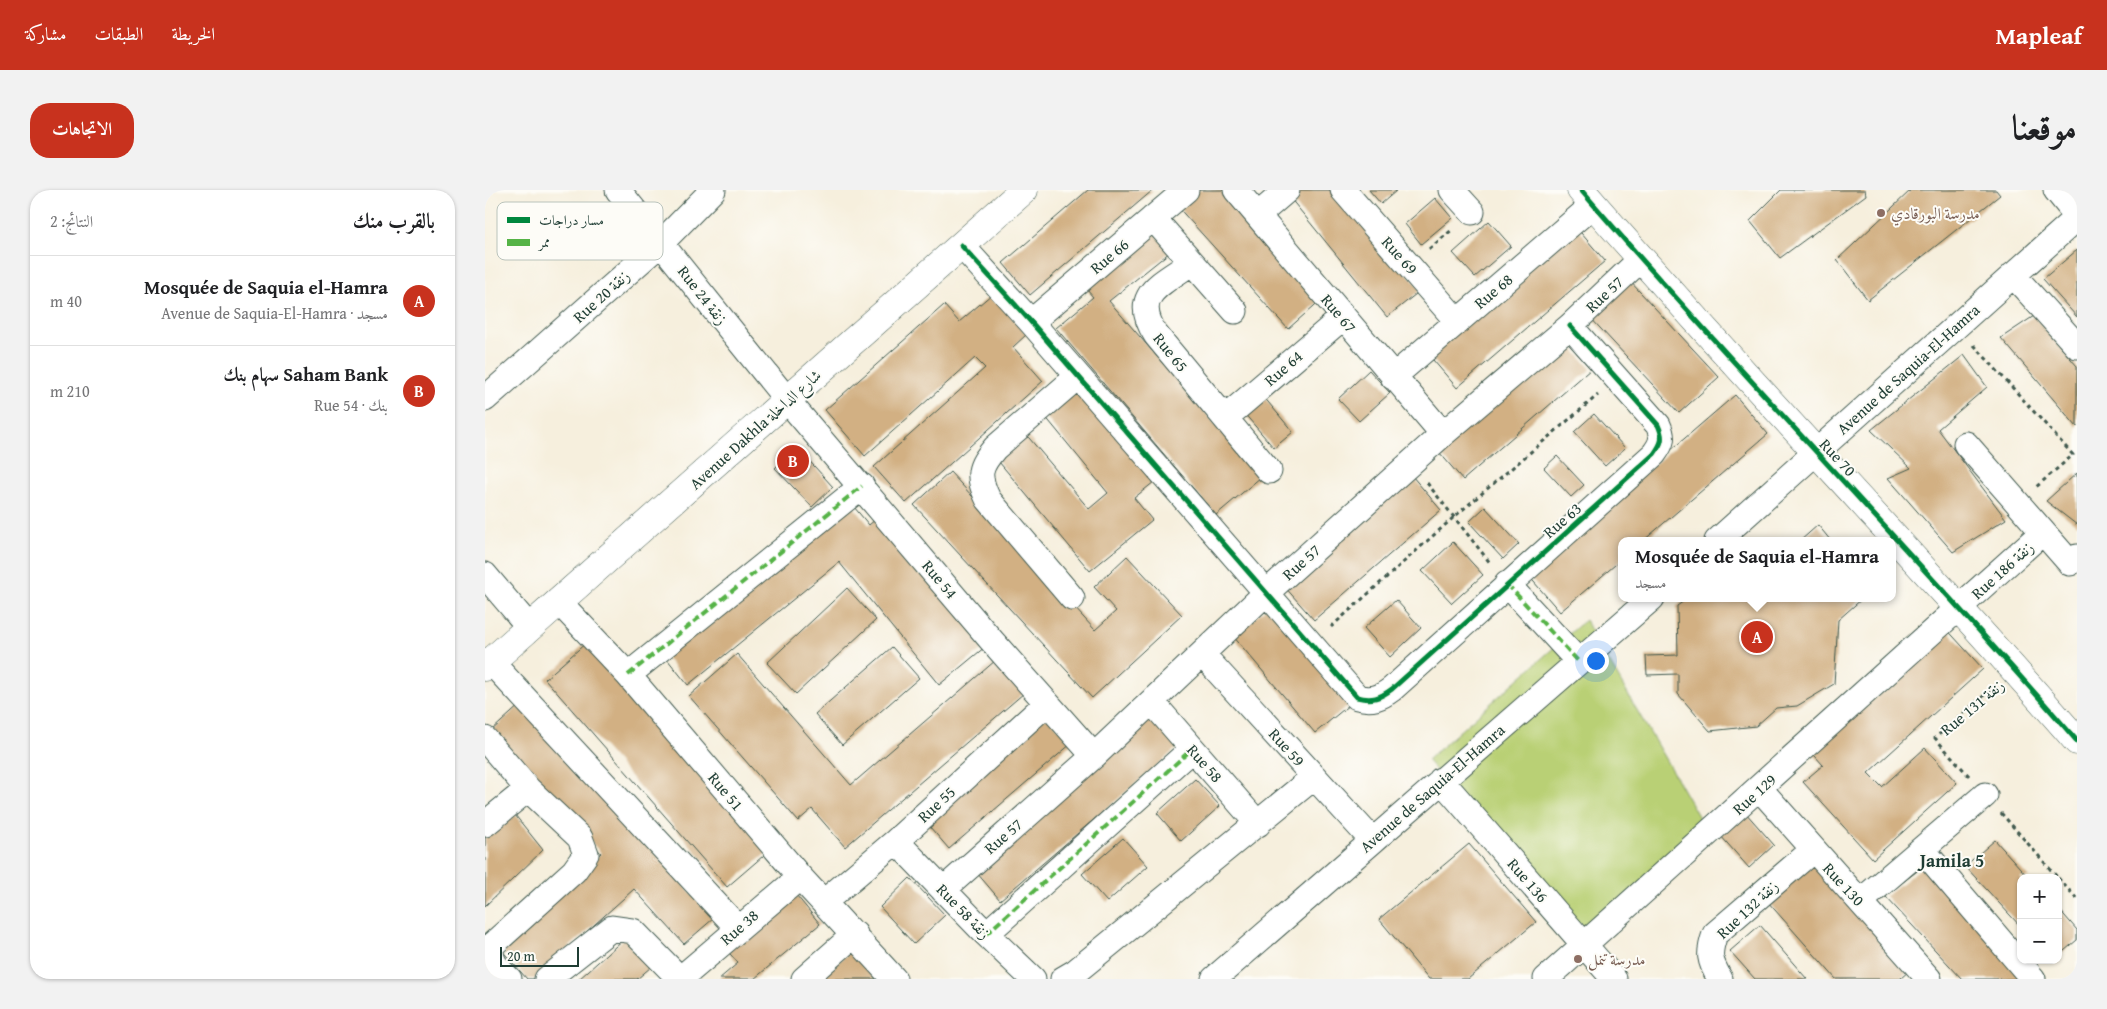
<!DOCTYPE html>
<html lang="ar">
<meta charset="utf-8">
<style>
body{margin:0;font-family:"Gentium Book Plus",Amiri,serif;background:#f2f2f2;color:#202124;direction:rtl}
.controls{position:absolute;right:15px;bottom:15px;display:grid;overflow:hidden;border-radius:10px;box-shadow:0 1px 4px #0004}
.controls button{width:45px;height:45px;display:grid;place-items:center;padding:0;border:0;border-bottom:1px solid #e0e0e0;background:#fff;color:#202124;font:25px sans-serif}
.scale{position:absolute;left:15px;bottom:12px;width:79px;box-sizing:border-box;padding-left:5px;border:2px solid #1f3d34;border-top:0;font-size:14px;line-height:18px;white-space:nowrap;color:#1f3d34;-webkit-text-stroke:4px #fdfcf7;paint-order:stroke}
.you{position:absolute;left:1110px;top:470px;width:18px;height:18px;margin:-12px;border:4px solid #fff;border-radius:50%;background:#1a73e8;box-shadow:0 0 0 8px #1a73e833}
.badge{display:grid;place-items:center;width:32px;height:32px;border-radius:50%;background:#c8321e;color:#fff;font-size:16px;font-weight:700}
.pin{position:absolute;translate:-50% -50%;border:2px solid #fff;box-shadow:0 1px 5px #0006}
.popup{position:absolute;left:1133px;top:347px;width:278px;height:65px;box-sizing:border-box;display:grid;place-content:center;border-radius:10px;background:#fff;filter:drop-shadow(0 1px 4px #0005);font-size:16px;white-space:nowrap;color:#757577}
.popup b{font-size:19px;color:#202124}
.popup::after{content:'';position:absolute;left:50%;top:100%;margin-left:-10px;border:10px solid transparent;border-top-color:#fff}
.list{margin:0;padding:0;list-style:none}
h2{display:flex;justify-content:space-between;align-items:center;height:65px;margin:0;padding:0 20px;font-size:21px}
h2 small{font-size:16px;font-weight:400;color:#757577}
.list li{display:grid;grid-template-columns:32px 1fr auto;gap:15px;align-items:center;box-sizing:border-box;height:90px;padding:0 20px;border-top:1px solid #e0e0e0}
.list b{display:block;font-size:19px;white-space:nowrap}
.list p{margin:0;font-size:16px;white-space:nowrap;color:#757577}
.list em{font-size:16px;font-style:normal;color:#757577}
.map{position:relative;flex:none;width:1592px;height:789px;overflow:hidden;direction:ltr;border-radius:20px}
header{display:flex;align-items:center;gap:30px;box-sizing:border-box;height:70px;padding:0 25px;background:#c8321e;color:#fff}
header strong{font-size:24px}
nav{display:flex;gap:28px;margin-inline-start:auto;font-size:18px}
.intro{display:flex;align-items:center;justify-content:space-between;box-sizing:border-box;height:120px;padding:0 30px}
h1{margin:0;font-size:35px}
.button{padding:12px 22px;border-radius:20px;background:#c8321e;color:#fff;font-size:18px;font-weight:700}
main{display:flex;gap:30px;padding:0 30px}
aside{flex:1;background:#fff;border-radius:20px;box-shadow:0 1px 4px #0004}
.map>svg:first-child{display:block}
.green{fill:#b9d074;stroke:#6c8654}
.building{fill:#d2b083}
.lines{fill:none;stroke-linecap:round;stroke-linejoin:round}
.minor-casing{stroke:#3f584d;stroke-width:27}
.tertiary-casing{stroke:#3f584d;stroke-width:29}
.path{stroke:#3f584d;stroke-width:3;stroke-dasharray:4 4;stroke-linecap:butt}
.minor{stroke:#fff;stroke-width:25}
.tertiary{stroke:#fff;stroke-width:28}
.quiet{stroke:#55b346;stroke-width:4;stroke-dasharray:8 4;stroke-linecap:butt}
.cycleway-casing{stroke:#fdfcf7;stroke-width:8}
.cycleway{stroke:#00873e;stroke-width:5}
.education-dot{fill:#8d6e63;stroke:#fdfcf7;stroke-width:2}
.labels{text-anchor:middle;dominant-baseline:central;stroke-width:4;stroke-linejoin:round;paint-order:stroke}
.education-label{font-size:16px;fill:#785e54;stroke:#fdfcf7;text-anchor:start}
.street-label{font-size:16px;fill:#1f3d34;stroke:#fdfcf7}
.neighbourhood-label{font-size:18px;font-weight:bold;fill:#1f3d34;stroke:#fdfcf7}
.key{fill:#fdfcf7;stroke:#bac3bc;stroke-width:1}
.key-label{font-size:14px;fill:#1f3d34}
</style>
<header>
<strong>Mapleaf</strong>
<nav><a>الخريطة</a><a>الطبقات</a><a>مشاركة</a></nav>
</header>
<div class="intro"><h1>موقعنا</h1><a class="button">الاتجاهات</a></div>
<main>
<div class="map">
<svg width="1592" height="789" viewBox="0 0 1592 789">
<rect width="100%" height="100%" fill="#fdfcf7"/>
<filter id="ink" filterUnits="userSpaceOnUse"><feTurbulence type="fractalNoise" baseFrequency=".02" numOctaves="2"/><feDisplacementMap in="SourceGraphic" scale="10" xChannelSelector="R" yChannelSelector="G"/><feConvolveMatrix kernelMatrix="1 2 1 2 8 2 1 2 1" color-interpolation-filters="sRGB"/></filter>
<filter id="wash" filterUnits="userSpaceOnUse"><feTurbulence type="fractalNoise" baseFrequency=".0096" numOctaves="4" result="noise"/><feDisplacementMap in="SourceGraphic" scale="20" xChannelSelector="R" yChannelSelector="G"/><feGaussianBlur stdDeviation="1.12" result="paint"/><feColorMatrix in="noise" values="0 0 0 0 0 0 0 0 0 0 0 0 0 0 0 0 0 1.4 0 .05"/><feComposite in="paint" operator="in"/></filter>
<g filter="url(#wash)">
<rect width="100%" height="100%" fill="#f6efdd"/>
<path class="green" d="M1100 430 1220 638 1096 748 942 570Z"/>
<g id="blocks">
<path class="building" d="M603 0H668L545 105 518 73Z
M706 0H741L838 108 803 139 690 14Z
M805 0H854L936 100 902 127 801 3Z
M884 0H912L896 14Z
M1296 0H1380L1381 5 1295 68 1265 31Z
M1426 0H1511L1515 5 1383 110 1352 70Z
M950 8 967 28 936 54 920 34Z
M1004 31 1026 56 990 87 968 63Z
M664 35 685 62 624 111 776 287 731 325 571 138 608 107 596 93Z
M1090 36 1120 71 972 198 942 163Z
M1592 60V127L1558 89Z
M1142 88 1234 187 1194 223 1102 124Z
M507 104 542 144 528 157 558 191 421 313 389 277 500 178 490 168 380 266 340 220 459 115 474 132Z
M1549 126 1592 176V237L1516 148Z
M1076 145 1106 179 978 290 948 255Z
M1479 165 1502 197 1453 239 1521 329 1468 362 1403 288 1426 278 1386 240Z
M884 180 905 203 874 231 853 209Z
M592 189 674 288 649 308 667 330 605 381 509 266 539 242 604 319 623 303 555 220Z
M1250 205 1283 244 1158 351H1137V369L1075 422 1042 384Z
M778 206 808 242 789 258 758 222Z
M1109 224 1140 258 1120 276 1089 242Z
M311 264 320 266 348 297 327 317 290 278 303 266Z
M1072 266 1099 295 1086 307 1059 278Z
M465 282 610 440 631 421 609 397 642 366 697 425 607 508 429 315Z
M1592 283V335L1561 311Z
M927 286 956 320 829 430 799 396Z
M364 311 384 335 399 322 506 452 454 495 354 372 203 495 178 464Z
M1000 317 1034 354 1018 369 984 332Z
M1333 335 1346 351H1315Z
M968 352 998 385 967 413 937 381Z
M362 398 391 430 311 504 282 473Z
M1203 408 1249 409 1378 408 1353 430 1349 494 1312 516 1291 518 1271 536 1225 541 1193 504V484L1162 485 1161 466 1193 465 1192 416Z
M911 410 936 438 905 467 879 438Z
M787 413 870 510 830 543 748 446Z
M1458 435 1498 479 1383 583 1397 597 1440 558 1472 593 1388 669 1318 592 1338 575 1322 557Z
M102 452 285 660 242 697 60 489Z
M407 457 434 488 357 555 330 524Z
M252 464 366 595 518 464 546 497 360 657 327 619 313 631 204 506Z
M36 514 229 728 199 754 149 699 49 789H42L13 756 116 663 6 541Z
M668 519 698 553 515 710 486 676Z
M561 524 587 553 464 659 438 629Z
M710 589 735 616 696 651 672 623Z
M1260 622 1289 655 1264 678 1235 645Z
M30 625 58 660 0 716V648Z
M638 648 663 676 622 712 597 684Z
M1510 650 1544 688H1536V737L1480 676Z
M984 654 1051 732 983 789H944L894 729Z
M1328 670 1425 780 1415 789H1351L1282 711Z
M1440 675 1540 789H1477L1400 706Z
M425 688 460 725 429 754 395 717Z
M307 700 335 734 269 789H234L253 773 239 757Z
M1573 718 1592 740V750L1573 766Z
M1275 735 1322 789H1270L1245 761Z
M140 748 166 777 152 789H94Z
M369 758 396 789H334Z"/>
</g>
</g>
<g filter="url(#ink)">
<use href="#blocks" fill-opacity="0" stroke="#3f584d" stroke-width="1"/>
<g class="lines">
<g class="minor-casing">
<path id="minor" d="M133 0 302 210 507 451 609 566
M751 0 958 244
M858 0 972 131
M967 0 987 22
M1571 0 1592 26
M773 25 802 0
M668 28 750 121
M476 55 546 132 872 507C887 511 895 508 907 499L1169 264C1177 253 1179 248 1173 235L1085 136
M706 73C675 95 645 105 671 145L784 281
M1528 85 1592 156
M546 132 701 0
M908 187 1108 15
M0 209 176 53 228 0
M740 228 857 128
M1481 254 1585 373 1592 367
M1232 351 1592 28
M0 385 45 438
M1022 394 1093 471
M587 408 503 309C492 285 493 278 510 258L592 187
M74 412 143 485 315 687 409 789
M717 464 887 650
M6 472 253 738
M143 485 377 296
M667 512 773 634
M0 549 43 599 95 648 101 664 89 681 7 755C3 771 13 779 24 789
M956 590 1129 789
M1275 599 1444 789
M0 634 43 599
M411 651 501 744 548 789
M1437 659 1548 789
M458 700 609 566 781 403 958 244 1085 136 1156 69
M1376 711 1500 605
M339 712 411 651 561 514
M501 744 707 559
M62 789 127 738 148 741 195 789
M195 789 315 687
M319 789 370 744
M578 789 590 782 829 587
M729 789 1167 408
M1061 789 1558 342
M1235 789C1224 770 1223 764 1230 744L1328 660"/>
</g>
<g class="tertiary-casing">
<path id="tertiary" d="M1096 0C1257 187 1430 364 1592 551
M0 477 539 0"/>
</g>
<path class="path" d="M944 59 968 39
M1489 155 1588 265 1551 297
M942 293 1006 374
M846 437 969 327 1113 205
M1484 586 1450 548 1509 497
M1516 623 1573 688
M1573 688 1592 709
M1591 789 1592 788"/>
<use href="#minor" class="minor"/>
<use href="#tertiary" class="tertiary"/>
<path class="quiet" d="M1022 394 1093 471
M143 485 377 296
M501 744 707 559"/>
<g class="cycleway-casing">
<path id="cycleway" d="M1096 0C1257 187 1430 364 1592 551
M476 55 546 132 872 507C887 511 895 508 907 499L1169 264C1177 253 1179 248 1173 235L1085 136"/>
</g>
<use href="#cycleway" class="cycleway"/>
</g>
</g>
<g class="education-dot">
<circle cx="1396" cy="23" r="5"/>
<circle cx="1093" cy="769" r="5"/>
</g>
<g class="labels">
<g class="education-label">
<text x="1406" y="23">مدرسة البورقادي</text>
<text x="1103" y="769">مدرسة تنمل</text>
</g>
<g class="street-label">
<text transform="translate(915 65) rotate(48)">Rue 69</text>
<text transform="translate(624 66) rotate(-40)">Rue 66</text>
<text transform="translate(1008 101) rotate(-40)">Rue 68</text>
<text transform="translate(1119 104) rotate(-43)">Rue 57</text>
<text transform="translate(218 105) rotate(52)">Rue 24 زنقة</text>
<text transform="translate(116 106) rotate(-42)">Rue 20 زنقة</text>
<text transform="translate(854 123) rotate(50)">Rue 67</text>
<text transform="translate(686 162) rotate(51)">Rue 65</text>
<text transform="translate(798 178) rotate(-41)">Rue 64</text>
<text transform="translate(1423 179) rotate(-42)">Avenue de Saquia-El-Hamra</text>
<text transform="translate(270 239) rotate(-42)">Avenue Dakhla شارع الداخلة</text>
<text transform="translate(1353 267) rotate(47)">Rue 70</text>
<text transform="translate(1077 330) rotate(-41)">Rue 63</text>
<text transform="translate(816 372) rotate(-42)">Rue 57</text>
<text transform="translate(1517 380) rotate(-42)">Rue 186 زنقة</text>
<text transform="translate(455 389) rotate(50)">Rue 54</text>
<text transform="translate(1487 517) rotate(-40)">Rue 131 زنقة</text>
<text transform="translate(802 557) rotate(48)">Rue 59</text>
<text transform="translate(720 573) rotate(49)">Rue 58</text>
<text transform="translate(947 598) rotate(-41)">Avenue de Saquia-El-Hamra</text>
<text transform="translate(241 601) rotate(50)">Rue 51</text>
<text transform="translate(1269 604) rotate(-42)">Rue 129</text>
<text transform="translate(451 614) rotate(-43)">Rue 55</text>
<text transform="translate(518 646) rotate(-41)">Rue 57</text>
<text transform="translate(1043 690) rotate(49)">Rue 136</text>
<text transform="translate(1359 694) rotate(47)">Rue 130</text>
<text transform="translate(1262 719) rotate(-43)">Rue 132 زنقة</text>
<text transform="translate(479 721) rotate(46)">Rue 58 زنقة</text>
<text transform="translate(254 737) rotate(-41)">Rue 38</text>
</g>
<g class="neighbourhood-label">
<text x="1467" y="670">Jamila 5</text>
</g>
</g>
<rect x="12" y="12" width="166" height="58" rx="8" class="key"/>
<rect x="22" y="27" width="23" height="6" fill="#00873e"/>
<rect x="22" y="49" width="23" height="7" fill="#55b346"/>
<g class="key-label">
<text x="54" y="35">مسار دراجات</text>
<text x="54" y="57">ممر</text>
</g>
</svg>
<div class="controls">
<button>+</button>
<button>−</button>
</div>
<div class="scale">20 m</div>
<div class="you"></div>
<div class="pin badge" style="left:1272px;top:447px">A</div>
<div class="popup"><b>Mosquée de Saquia el-Hamra</b>مسجد</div>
<div class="pin badge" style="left:308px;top:271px">B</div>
</div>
<aside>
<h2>بالقرب منك<small>النتائج: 2</small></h2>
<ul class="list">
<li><span class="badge">A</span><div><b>Mosquée de Saquia el-Hamra</b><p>مسجد · Avenue de Saquia-El-Hamra</p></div><em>40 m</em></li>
<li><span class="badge">B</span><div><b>Saham Bank سهام بنك</b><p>بنك · Rue 54</p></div><em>210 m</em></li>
</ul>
</aside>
</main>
